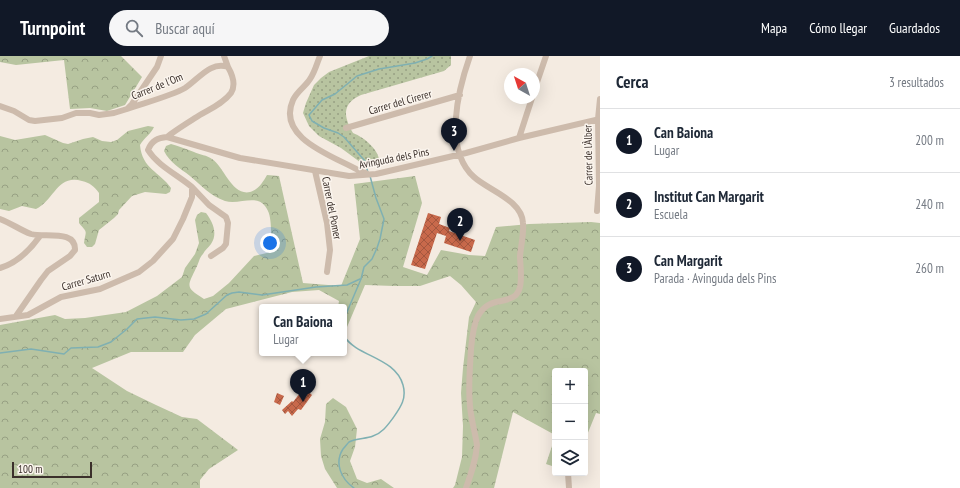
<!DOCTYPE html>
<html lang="es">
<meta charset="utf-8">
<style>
body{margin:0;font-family:"PT Sans Narrow",sans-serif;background:#f6f6f7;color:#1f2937}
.controls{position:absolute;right:12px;bottom:12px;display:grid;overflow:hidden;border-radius:4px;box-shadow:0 4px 16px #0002}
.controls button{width:36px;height:36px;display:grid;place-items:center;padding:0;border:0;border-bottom:1px solid #e0e1e3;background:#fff;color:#1f2937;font:20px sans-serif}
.compass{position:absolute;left:504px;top:12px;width:36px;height:36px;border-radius:50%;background:#fff;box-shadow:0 4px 16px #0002;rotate:321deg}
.scale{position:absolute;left:12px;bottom:10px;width:80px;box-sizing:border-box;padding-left:4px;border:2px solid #3b302b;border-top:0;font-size:11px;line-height:14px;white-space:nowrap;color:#3b302b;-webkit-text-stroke:3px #fbf5ee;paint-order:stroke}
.you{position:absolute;left:270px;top:187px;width:14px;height:14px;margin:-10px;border:3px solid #fff;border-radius:50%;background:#1a73e8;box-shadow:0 0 0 6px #1a73e833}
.badge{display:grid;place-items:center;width:26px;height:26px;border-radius:50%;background:#111827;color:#fff;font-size:13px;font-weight:700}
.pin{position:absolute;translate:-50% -33px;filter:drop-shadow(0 1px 2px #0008)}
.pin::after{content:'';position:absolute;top:21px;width:14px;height:12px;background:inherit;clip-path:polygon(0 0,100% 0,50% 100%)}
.popup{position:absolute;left:259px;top:248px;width:88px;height:52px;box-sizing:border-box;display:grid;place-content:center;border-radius:4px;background:#fff;filter:drop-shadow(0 1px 3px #0005);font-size:13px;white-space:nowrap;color:#747a83}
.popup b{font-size:15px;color:#1f2937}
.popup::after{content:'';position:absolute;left:50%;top:100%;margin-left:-8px;border:8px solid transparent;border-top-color:#fff}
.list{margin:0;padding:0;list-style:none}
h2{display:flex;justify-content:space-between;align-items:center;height:52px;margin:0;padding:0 16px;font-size:17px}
h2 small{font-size:13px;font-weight:400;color:#747a83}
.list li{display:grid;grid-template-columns:26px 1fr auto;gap:12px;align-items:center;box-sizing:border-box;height:64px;padding:0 16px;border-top:1px solid #e0e1e3}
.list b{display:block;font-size:15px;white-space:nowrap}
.list p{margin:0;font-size:13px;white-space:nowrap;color:#747a83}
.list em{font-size:13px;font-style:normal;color:#747a83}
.icon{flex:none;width:22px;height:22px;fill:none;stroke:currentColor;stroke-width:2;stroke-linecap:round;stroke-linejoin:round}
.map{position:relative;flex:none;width:600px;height:432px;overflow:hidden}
header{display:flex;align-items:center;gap:24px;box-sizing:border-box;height:56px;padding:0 20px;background:#111827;color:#fff}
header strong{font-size:19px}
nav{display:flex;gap:22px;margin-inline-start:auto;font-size:14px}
.search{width:280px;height:36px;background:#f6f6f7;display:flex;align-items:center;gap:10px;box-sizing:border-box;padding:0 14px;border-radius:22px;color:#747a83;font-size:15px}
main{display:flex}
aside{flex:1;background:#fff}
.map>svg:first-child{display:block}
.grass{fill:url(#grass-dots)}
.forest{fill:url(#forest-crowns)}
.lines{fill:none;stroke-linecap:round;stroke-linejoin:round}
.stream{stroke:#7fb0b2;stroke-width:1.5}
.building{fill:url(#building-cross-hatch)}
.minor{stroke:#cdbbac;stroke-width:6}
.labels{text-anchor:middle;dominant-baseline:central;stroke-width:3;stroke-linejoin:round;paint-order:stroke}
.street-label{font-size:11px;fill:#3b302b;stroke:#fbf5ee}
</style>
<header>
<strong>Turnpoint</strong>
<div class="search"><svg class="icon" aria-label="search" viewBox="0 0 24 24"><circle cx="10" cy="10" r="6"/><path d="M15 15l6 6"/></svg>Buscar aquí</div>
<nav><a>Mapa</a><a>Cómo llegar</a><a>Guardados</a></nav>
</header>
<main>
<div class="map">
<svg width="600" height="432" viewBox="0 0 600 432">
<defs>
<pattern id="grass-dots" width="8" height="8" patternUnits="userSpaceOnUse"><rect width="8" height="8" fill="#b8c4a0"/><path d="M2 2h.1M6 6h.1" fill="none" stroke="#97a083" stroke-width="1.8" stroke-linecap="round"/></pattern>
<pattern id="forest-crowns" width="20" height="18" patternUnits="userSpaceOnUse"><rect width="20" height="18" fill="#b8c4a0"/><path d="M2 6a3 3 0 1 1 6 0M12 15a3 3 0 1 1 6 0" fill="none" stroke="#97a083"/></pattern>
<pattern id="building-cross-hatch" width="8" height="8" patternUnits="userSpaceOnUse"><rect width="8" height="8" fill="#c8694b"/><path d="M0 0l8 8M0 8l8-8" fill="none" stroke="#a4573f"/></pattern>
</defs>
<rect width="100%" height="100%" fill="#f4ebe1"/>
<path class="grass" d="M369 0H451V9L444 15 361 39C341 48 344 61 353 77 364 81 384 97 378 110L368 111 364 109 341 92 319 80 309 70 303 57 306 47 314 29 321 22 329 16Z"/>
<path class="forest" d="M0 0H121L142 21 125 49 107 55 90 52 70 53 64 4 16 9 0 6Z
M148 70 154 71C151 78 144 82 140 89 142 113 160 116 171 132L170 136 166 138 145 136 132 140 119 154 118 158 114 162 99 174 95 188 92 191H87L84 187C86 173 88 178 79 167V162L99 146V137C94 130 90 127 82 125 57 118 54 145 36 153L22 150 9 155 0 153V80L15 84 45 79 63 87 68 88 83 83 93 81 102 85 111 86 117 84 128 75Z
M171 88C179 90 186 93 194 96 200 99 207 99 212 103 224 111 232 140 250 136 258 134 263 126 267 119L279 120 303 227 341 230 360 183 354 128 415 120 422 147 403 211 427 219 441 194 469 199 485 200 496 171 529 168 591 166 600 167V358L596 357 585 384V315H555V379L513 356 494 432H453L455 429 462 401 463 370 461 337 463 312 469 261 476 246 461 229 450 220 420 230H394L365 229 344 278V251H338L339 245 319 234 292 236 226 253 195 279 183 296H131L92 312 127 335 156 349 182 361 197 363 238 394 209 413 200 424V432H0V269L55 259 65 263 85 262 126 256 157 240 182 221 185 212 195 198 199 187 195 164 197 159 201 156 206 157C213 166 218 178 211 188 208 192 205 194 203 198 199 202 199 207 196 212 188 230 184 231 204 243L213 240 229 227 254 200 271 196 273 191C269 179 274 161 265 150 256 138 239 149 225 145 210 140 201 129 190 120 180 112 170 107 164 95L166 90Z
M333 342 346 351 357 373 355 391 350 405 357 423 367 427 381 423 394 432H337L325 413 321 400 320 383 325 366 326 348Z
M555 381V411L546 408Z"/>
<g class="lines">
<path class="stream" d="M368 117 365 105 344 81 338 77 324 72 312 65 309 59 322 44 335 38 357 20 379 13 415 7 427 3 432 0
M344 263 361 223 364 211 372 203 377 192 380 183 384 163 376 142 370 120
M344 280C357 301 395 301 403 329 407 343 400 352 393 362 387 370 382 377 373 380 366 383 356 382 349 386 347 388 345 391 343 393 334 407 341 423 354 432
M0 297 31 293 64 298 71 292 98 291 111 286 127 273 137 263 155 261 181 264 194 263 206 258 227 239 232 237 239 236 262 239 316 231 347 229 360 223"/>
</g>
<path class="building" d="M428 157 441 161 439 168 450 172 449 175 475 184 471 196 444 187 446 180 437 177 425 213 411 209Z
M304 332 312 339 301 354 298 353 292 360 288 355 285 358 282 354 292 345 293 346Z
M277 337 284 340 280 349 274 346Z"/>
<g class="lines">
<path class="minor" d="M224 0 228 11
M320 0C317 7 315 16 310 23 306 30 297 35 293 44 276 82 333 100 358 114L366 117
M534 35 546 0
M0 50 14 55 29 64 35 65 62 62 76 57H90L99 59 114 57 127 53 132 48 157 11 161 0
M127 53C144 47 171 40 185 32 199 23 210 5 228 11 232 18 236 29 231 37 222 49 207 54 195 62 186 68 176 74 167 81
M346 72 460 39
M519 82 532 42
M315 115 327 167 330 194 327 216
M192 131 209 149 226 161 228 167 226 188 223 192 211 200
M597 155 599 130 598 63 600 43
M0 163C11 167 20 174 31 178 44 182 76 173 75 194L70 200 48 215 41 224 16 260
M0 212C17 207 30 194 40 180
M0 263 28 259 61 241 100 233 139 216 153 205 173 183 183 163 192 141V131C178 119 158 110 148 94 152 84 158 82 167 81L240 102 349 120 376 118 466 97 519 82 600 63
M568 417 569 432
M466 432C471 418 476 404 477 389 475 376 471 363 470 350 468 331 470 312 471 293 472 282 473 270 478 260 489 240 505 249 516 239 517 237 519 235 519 234 523 225 520 209 520 200 521 189 524 178 523 167 522 144 488 134 474 121 443 93 458 34 470 0"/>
</g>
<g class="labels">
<g class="street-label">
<text transform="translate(157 30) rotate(-22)">Carrer de l'Om</text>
<text transform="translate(400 46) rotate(-16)">Carrer del Cirerer</text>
<text transform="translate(588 99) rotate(-91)">Carrer de l'Àlber</text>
<text transform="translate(394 102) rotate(-11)">Avinguda dels Pins</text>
<text transform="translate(332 152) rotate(79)">Carrer del Pomer</text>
<text transform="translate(86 224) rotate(-16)">Carrer Saturn</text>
</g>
</g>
</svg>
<div class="controls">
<button>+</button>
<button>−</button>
<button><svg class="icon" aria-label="layers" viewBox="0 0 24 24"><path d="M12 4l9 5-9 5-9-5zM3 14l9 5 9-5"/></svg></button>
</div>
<svg class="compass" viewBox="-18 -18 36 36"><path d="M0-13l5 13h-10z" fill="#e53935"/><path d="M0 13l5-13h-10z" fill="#747a83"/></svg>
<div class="scale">100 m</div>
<div class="you"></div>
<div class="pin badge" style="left:303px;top:346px">1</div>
<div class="popup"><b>Can Baiona</b>Lugar</div>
<div class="pin badge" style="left:460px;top:185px">2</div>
<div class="pin badge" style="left:454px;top:95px">3</div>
</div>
<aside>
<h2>Cerca<small>3 resultados</small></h2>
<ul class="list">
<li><span class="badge">1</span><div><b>Can Baiona</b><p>Lugar</p></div><em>200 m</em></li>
<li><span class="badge">2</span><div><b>Institut Can Margarit</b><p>Escuela</p></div><em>240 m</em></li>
<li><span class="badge">3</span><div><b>Can Margarit</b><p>Parada · Avinguda dels Pins</p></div><em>260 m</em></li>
</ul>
</aside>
</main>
